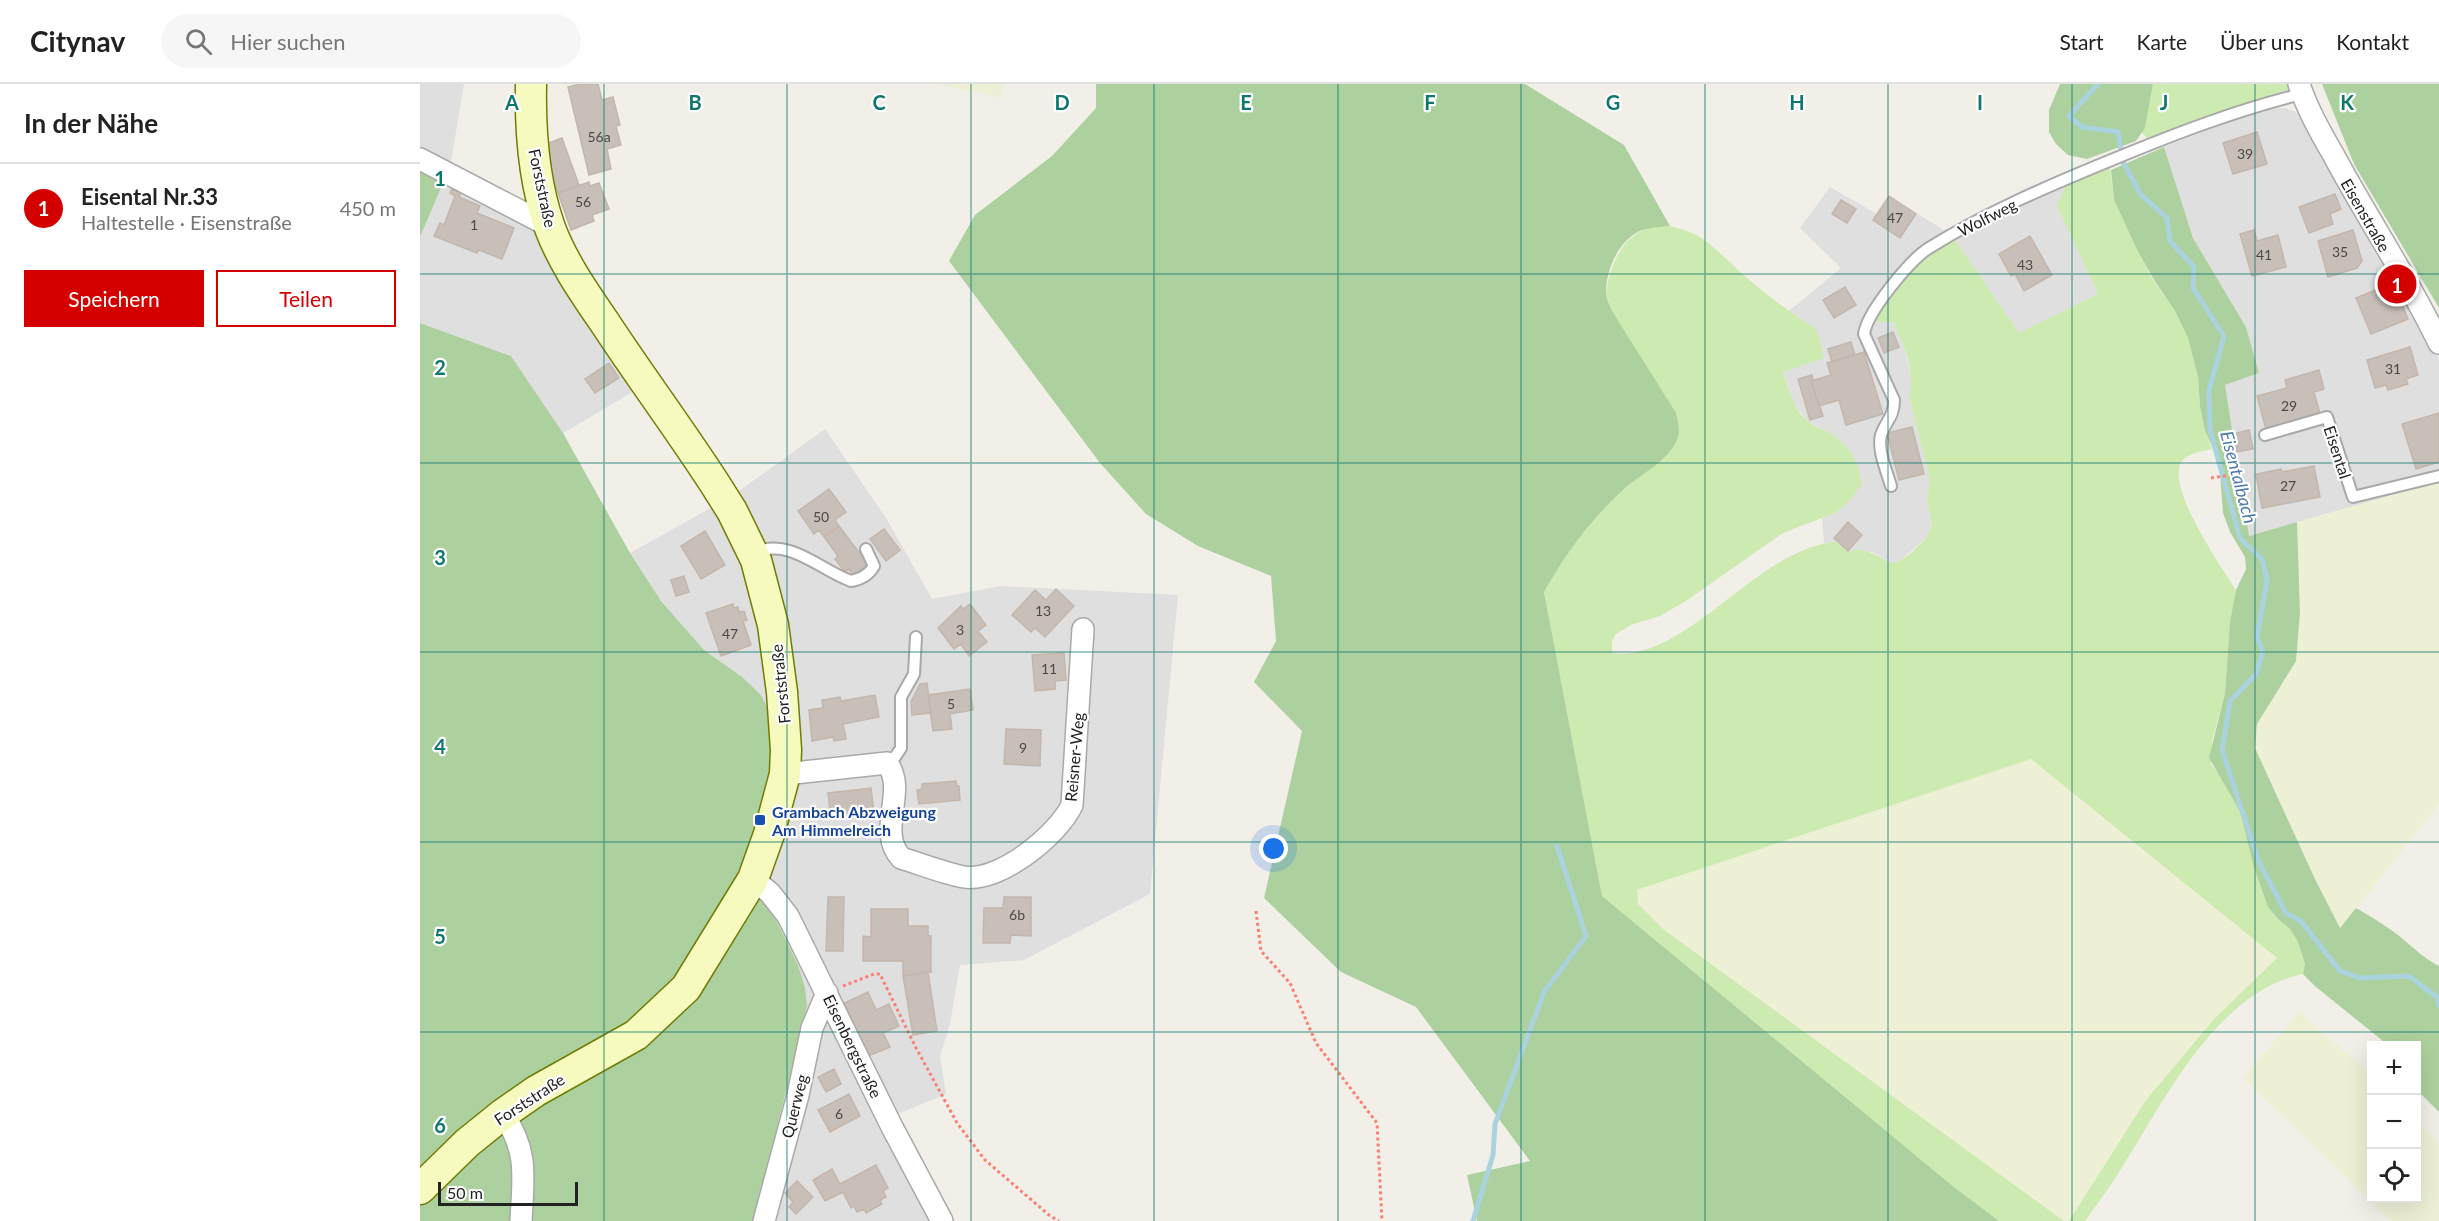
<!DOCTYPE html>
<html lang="de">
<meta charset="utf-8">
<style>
body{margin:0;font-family:Lato,sans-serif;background:#f6f6f6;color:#222}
.controls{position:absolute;right:18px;bottom:18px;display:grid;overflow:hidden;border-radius:0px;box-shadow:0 6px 24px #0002}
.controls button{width:54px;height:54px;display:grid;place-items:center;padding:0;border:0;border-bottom:2px solid #e0e0e0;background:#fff;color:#222;font:30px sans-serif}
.scale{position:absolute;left:18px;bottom:15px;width:140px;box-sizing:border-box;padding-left:6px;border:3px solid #222;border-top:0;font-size:16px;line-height:21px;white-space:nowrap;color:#222;-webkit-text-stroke:4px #fff;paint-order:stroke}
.you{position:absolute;left:854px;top:765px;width:21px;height:21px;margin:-15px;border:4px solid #fff;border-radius:50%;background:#1a73e8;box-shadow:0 0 0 9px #1a73e833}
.badge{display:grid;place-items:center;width:39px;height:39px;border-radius:50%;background:#d40000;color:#fff;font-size:20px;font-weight:700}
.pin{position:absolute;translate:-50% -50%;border:3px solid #fff;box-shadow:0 2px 6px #0006}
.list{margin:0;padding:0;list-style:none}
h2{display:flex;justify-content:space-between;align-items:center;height:78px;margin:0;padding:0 24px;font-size:26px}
h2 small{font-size:20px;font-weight:400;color:#767676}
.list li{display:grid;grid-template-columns:39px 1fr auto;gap:18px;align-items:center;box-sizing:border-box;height:90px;padding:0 24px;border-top:2px solid #e0e0e0}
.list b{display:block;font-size:22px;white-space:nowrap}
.list p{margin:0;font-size:20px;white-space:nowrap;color:#767676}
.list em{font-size:20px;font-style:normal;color:#767676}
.actions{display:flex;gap:12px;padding:18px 24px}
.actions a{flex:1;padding:14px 0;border:2px solid #d40000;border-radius:0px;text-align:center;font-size:21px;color:#d40000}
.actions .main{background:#d40000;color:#fff}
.icon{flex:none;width:33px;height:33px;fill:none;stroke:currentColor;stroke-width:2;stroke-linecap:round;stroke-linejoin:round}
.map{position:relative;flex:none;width:2019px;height:1137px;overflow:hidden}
header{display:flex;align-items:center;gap:36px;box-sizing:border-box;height:84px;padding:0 30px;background:#fff;border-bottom:2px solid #e0e0e0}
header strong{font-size:28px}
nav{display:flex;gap:33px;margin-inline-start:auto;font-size:21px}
.search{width:420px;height:54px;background:#f6f6f6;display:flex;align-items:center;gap:15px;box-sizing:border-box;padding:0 21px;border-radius:33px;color:#767676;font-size:22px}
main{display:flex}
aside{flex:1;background:#fff}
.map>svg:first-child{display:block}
.residential{fill:#e0dfdf}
.farmland{fill:#eef0d5}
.grass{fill:#cdebb0}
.forest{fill:#add19e}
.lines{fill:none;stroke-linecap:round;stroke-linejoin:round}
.stream{stroke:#aad3df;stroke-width:5}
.building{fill:#c7bfb8;stroke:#c4b6ab;stroke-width:1.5}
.lane-casing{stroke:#a9a9a9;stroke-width:14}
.street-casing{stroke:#a9a9a9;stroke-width:24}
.secondary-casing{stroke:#707d05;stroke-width:33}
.path{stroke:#fa8072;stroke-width:3;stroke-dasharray:3 3;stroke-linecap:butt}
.lane{stroke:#fff;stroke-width:10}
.street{stroke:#fff;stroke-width:21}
.secondary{stroke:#f7fabf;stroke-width:30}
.grid{fill:none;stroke:#0f766e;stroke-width:1.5;stroke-opacity:0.55}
.transit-dot{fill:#1a4fb4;stroke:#fff;stroke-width:2}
.labels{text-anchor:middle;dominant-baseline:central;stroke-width:4.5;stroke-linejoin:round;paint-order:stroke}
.number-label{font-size:14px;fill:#4b4948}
.street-label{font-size:16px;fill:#222;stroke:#fff}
.transit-label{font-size:16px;font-weight:bold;fill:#164399;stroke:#fff;text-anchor:start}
.water-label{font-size:18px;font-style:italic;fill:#4a7aab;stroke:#fff}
.grid-label{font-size:20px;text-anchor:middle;font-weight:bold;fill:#0f766e;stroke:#fff;stroke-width:4.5;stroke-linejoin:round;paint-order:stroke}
</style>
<header>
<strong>Citynav</strong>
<div class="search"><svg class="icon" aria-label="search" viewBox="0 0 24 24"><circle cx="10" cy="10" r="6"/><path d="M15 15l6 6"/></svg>Hier suchen</div>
<nav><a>Start</a><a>Karte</a><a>Über uns</a><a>Kontakt</a></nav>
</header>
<main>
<aside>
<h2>In der Nähe<small></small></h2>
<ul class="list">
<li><span class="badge">1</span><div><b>Eisental Nr.33</b><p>Haltestelle · Eisenstraße</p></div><em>450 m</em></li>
</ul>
<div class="actions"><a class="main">Speichern</a><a>Teilen</a></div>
</aside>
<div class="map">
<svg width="2019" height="1137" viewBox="0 0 2019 1137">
<rect width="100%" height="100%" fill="#f2efe9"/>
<path class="residential" d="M0 0H44L30 84 135 132 140 143 235 295 143 349 91 272 0 239V153L22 99 0 87Z
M1866 24 1880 30 2014 263 2019 276V398L1829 452 1805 301 1839 289 1826 243 1773 154 1744 63 1842 25Z
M1645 102 1638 122 1678 210 1599 250 1535 156 1511 169 1454 238H1473L1483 258 1493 300 1489 313 1510 395 1507 417 1512 441 1506 454 1480 477 1470 479 1453 468H1428L1417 458 1404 459 1402 434 1415 429 1430 416 1411 350 1387 337 1373 318 1363 287 1404 274 1397 246 1369 227 1421 184 1380 144 1410 103 1457 130 1469 112 1527 148 1549 147Z
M405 345 466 434 512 515 580 502 758 511 730 810 604 876 540 881 530 940 520 973 526 1010 463 1036 517 1137H334L383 945 378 881 338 799 321 593 284 566 241 517 210 469 312 412Z"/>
<path class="farmland" d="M516 0H585L581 14Z
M2019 398V720L1920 845 1895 795 1835 664 1837 640 1876 577 1880 529 1877 438Z
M1611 674 1857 874 1794 935 1726 1016 1649 1137H1644L1243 845 1218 820 1217 806Z
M1879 928 1951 990 1952 1114H1996L1997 1036 2019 1060V1137H1971L1823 994Z"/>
<path class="grass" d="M1733 0H1873L1874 4 1805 27 1729 58 1722 48 1725 44Z
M1690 84 1694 116 1718 168 1735 199 1755 227 1768 254 1778 293 1780 323 1785 347 1792 365C1782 367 1769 369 1762 377 1744 401 1802 484 1816 506L1810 537 1805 609 1792 657 1791 680 1809 705 1820 727 1834 784 1848 823 1858 835 1870 845 1878 858 1885 880 1883 890C1796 908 1745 1016 1701 1085 1690 1103 1677 1120 1665 1137H1649L1726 1016 1794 935 1857 874 1611 675 1217 806 1218 820 1243 845 1644 1137H1579L1534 1103 1182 812 1124 508C1145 471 1171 435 1203 406 1215 395 1230 385 1244 375L1186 211C1192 159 1225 124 1278 152 1294 161 1313 182 1327 194 1349 213 1373 230 1397 246L1404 274 1363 288C1369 305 1373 325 1388 337 1393 342 1402 345 1408 348 1429 360 1438 377 1442 400L1430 416 1415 429 1363 449 1266 517 1240 532 1211 541 1196 550 1192 557V569C1265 580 1339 462 1417 458L1428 468C1444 462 1456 471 1470 479L1480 477 1492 468 1506 454 1512 441 1507 417 1510 395 1489 313C1496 289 1484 260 1473 238H1454C1481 200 1492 180 1535 156L1599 249 1678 210 1637 122 1645 102Z"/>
<path class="forest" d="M676 0H1105L1204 61 1250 142C1238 143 1224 143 1213 151 1196 163 1186 188 1186 209 1186 215 1190 221 1192 227L1256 329C1258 338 1261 348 1257 356 1246 380 1221 389 1203 406 1171 435 1145 471 1124 508L1182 812 1534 1103 1579 1137H1057L1047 1091 1110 1077 996 923 921 888 844 814 882 647 834 598 856 557 851 492 778 462 726 430 680 379 529 177 555 131 632 72 676 24Z
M1640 0H1733L1725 44 1716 57 1667 75 1648 71 1636 60 1629 48V26Z
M1902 0H2019V224L1934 80Z
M1744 63 1773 154 1826 243 1839 289 1805 301 1829 452 1877 438 1880 529 1876 577 1837 640 1835 664 1895 795 1920 844 1936 824C1953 834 1970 844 1984 856 1996 866 2005 875 2019 882V1028L1997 1006 1996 962 1968 961 1896 903 1883 890 1885 880 1878 858 1870 845 1858 835 1848 823 1834 784 1820 727 1789 674 1805 609 1810 537 1816 506 1826 485 1825 473 1810 448 1803 429 1799 377 1785 347 1780 323 1778 293 1768 254 1755 227 1736 199 1718 168 1694 116 1691 86Z
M0 87 23 99 0 153Z
M0 239 91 272 143 349 210 469 241 517 284 566 322 593 340 610 357 640 338 799 378 881 385 904 387 922 334 1137H0Z"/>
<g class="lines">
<path class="stream" d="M1678 0 1649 32 1662 43 1698 48 1703 78 1721 111 1747 134 1750 157 1774 183 1773 204 1804 252 1789 306 1790 346 1820 454 1842 475 1847 496 1837 553 1843 568 1836 590 1810 617 1802 666 1839 778 1866 829 1881 837 1920 887 1940 894 1989 892 2017 913 2019 921
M1053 1137 1073 1071 1075 1040 1124 908 1166 852 1137 762"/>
</g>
<path class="building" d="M160 0H178L182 16 193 13 200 41 196 42 201 61 187 65 191 85 169 91 148 3Z
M1837 48 1847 80 1813 90 1803 59Z
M142 54 159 101 138 109 121 62Z
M169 98 170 102 179 99 189 125 172 131 174 137 151 146 138 109Z
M32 105 41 109 39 113 60 122 57 129 94 144 82 175 59 166 57 169 14 152 20 139 24 141 35 112 30 109Z
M1915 110 1921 125 1910 130 1913 140 1889 149 1879 123Z
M1469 112 1496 130 1480 154 1453 136Z
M1421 116 1436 125 1427 139 1412 130Z
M1834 146 1837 157 1858 151 1866 183 1832 192 1820 150Z
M1933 146 1942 177 1937 184 1908 193 1898 157Z
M1610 152 1632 191 1604 207 1595 190 1591 192 1579 170Z
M1973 199 1988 235 1951 250 1936 214Z
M1425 203 1436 221 1414 234 1403 216Z
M1473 248 1479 263 1464 269 1458 254Z
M1431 258 1435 271 1412 278 1408 265Z
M1990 263 1998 291 1986 295 1988 300 1968 306 1966 301 1955 304 1947 276Z
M1444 268 1463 330 1426 341 1419 316 1399 322 1391 297 1411 291 1407 279Z
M189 279 199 294 175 309 165 295Z
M1899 286 1904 305 1894 308 1900 330 1846 345 1837 312 1867 304 1865 296Z
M1392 291 1393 297H1391L1403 332 1390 336 1378 295Z
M2019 329V378L1996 385 1982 340Z
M1492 343 1504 390 1479 396 1467 349Z
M1829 346 1833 365 1817 368 1812 350Z
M1894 382 1900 413 1842 424 1836 390 1861 385 1862 388Z
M409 405 426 428 415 436 419 442 404 453 399 446 394 450 378 427Z
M1428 438 1442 451 1428 467 1414 454Z
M419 442 448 480 433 491 429 485 425 488 415 475 418 472 404 453Z
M464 445 480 466 466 477 450 455Z
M285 447 305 481 281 495 261 462Z
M264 492 269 508 256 512 251 496Z
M636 505 654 522 625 553 615 544 611 548 592 531 615 506 626 516Z
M313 520 314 524 318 523 319 528 324 527 327 536 323 537 331 561 301 572 286 529Z
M550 520 566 541 558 547 567 558 549 572 541 560 534 565 518 544 541 522 543 525Z
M644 569 646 596 635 597V605L615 607 612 571Z
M507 599 511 629 492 631 491 618 500 600Z
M550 605 553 626 530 630 532 645 513 647 508 611Z
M455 611 459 633 423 640 426 655 414 657 413 653 392 657 389 626 403 624 402 616 420 613 421 617Z
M586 645 621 646 620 682 584 680Z
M536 697 537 702H539L540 716 499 720 497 706 502 705V700Z
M451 704 454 730 411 735 408 709Z
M408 813H424L423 867H406Z
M584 813H611V852L591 851 590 859H563L564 824H583Z
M451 825H488V842H508V852H511V888L483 892V877H443V852L451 853Z
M508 888 517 947 493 951 483 892Z
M448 908 456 926 469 920 479 942 463 949 470 963 448 972 424 919Z
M414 985 421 1000 406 1008 398 993Z
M429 1010 440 1032 410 1048 398 1026Z
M456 1081 468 1104 463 1107 466 1113 460 1116 462 1120 446 1129 444 1125 437 1128 434 1122 431 1124 423 1108 405 1117 393 1096 412 1085 420 1100Z
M377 1097 393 1113 376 1130 369 1123 373 1118 365 1109Z"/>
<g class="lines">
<g class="lane-casing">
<path id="lane" d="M1845 351 1907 333 1933 413 2019 392
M1471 402C1467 388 1457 366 1461 351 1466 336 1474 334 1474 316L1444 250C1447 228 1490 176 1509 164 1565 129 1628 102 1689 77 1752 51 1816 26 1882 10
M336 468C371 454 400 486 431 497 442 495 449 491 454 482L446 465
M467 679 473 676 481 664V613L494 590 496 553"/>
</g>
<g class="street-casing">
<path id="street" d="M1879 0C1887 25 1900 48 1913 70 1947 134 1988 194 2019 259
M0 75 129 142
M365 690 467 679C488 707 456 746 481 774 501 780 523 789 544 793 579 799 638 751 652 721L663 545
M333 795 350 809 368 832 472 1043 522 1137
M83 1030C109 1068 103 1094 101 1137
M344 1137 378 1011 392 944 407 909"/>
</g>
<g class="secondary-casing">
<path id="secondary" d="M0 1105 47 1059 83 1030 116 1007 216 951 266 904 333 795 349 750 365 690 366 666 362 608 353 541 336 476 312 427 295 400C260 346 222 295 187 242 166 211 143 179 130 144 114 99 110 47 111 0"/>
</g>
<path class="path" d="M1791 394 1817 390 1811 357
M836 827 841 867 870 899 896 959 957 1039 962 1137
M423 902 454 890H460L495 962 537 1039 565 1076 629 1131 639 1137"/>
<use href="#lane" class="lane"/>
<use href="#street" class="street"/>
<use href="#secondary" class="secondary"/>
</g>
<path class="grid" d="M184 0V1137M367 0V1137M551 0V1137M734 0V1137M918 0V1137M1101 0V1137M1285 0V1137M1468 0V1137M1652 0V1137M1835 0V1137M0 190H2019M0 379H2019M0 568H2019M0 758H2019M0 948H2019"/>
<rect class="transit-dot" x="334" y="730" width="12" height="12" rx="3"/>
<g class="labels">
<g class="number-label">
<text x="179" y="52">56a</text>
<text x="1825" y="69">39</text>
<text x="163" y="117">56</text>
<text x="1475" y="133">47</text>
<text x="54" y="140">1</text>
<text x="1920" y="167">35</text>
<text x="1844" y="170">41</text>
<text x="1605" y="180">43</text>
<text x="1973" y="284">31</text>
<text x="1869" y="321">29</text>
<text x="1868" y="401">27</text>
<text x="401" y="432">50</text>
<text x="623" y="526">13</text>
<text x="540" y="545">3</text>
<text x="310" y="549">47</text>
<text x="629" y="584">11</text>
<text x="531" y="619">5</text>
<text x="603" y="663">9</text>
<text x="597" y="830">6b</text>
<text x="419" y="1029">6</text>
</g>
<g class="street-label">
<text transform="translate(123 104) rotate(78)">Forststraße</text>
<text transform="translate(1946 131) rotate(60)">Eisenstraße</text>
<text transform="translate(1567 133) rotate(-27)">Wolfweg</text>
<text transform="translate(1918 368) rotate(72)">Eisental</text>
<text transform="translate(360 600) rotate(-96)">Forststraße</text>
<text transform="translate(654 673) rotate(-85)">Reisner-Weg</text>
<text transform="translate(433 962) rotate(64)">Eisenbergstraße</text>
<text transform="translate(109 1015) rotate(-33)">Forststraße</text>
<text transform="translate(374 1022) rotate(-76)">Querweg</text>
</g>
<g class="transit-label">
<text x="352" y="727">Grambach Abzweigung<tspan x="352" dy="18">Am Himmelreich</tspan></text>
</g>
<g class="water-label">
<text transform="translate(1819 393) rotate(75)">Eisentalbach</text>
</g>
</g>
<g class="grid-label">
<text x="92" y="26">A</text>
<text x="275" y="26">B</text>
<text x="459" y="26">C</text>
<text x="642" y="26">D</text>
<text x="826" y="26">E</text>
<text x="1010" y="26">F</text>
<text x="1193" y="26">G</text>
<text x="1377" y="26">H</text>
<text x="1560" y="26">I</text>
<text x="1744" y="26">J</text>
<text x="1927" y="26">K</text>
<text x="20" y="102">1</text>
<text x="20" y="291">2</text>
<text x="20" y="481">3</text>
<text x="20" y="670">4</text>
<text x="20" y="860">5</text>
<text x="20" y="1049">6</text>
</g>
</svg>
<div class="controls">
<button>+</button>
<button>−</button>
<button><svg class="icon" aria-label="locate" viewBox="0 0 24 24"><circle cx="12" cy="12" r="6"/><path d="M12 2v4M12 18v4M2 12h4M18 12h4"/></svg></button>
</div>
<div class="scale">50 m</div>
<div class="you"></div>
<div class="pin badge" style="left:1977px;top:200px">1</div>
</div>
</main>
